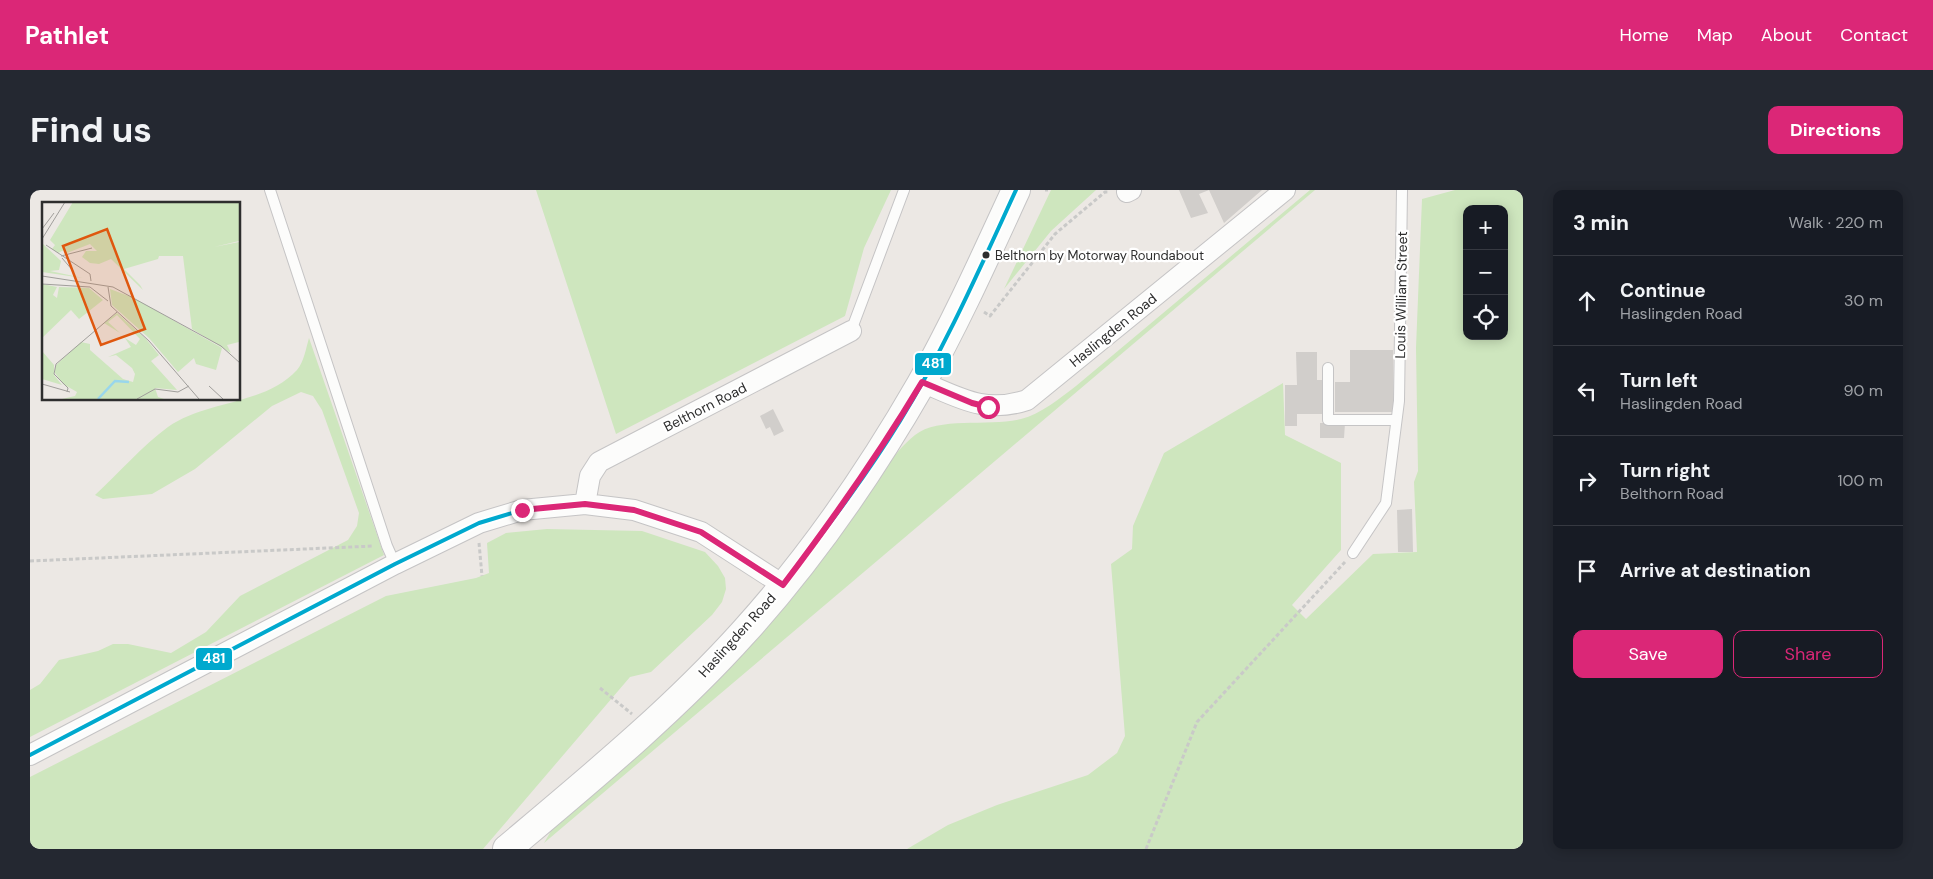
<!DOCTYPE html>
<meta charset="utf-8">
<style>
body{margin:0;font-family:"DM Sans",sans-serif;background:#242831;color:#f1f3f6}
.controls{position:absolute;right:15px;top:15px;display:grid;overflow:hidden;border-radius:10px;box-shadow:0 2px 12px #0003}
.controls button{width:45px;height:45px;display:grid;place-items:center;padding:0;border:0;border-bottom:1px solid #363941;background:#171b24;color:#f1f3f6;font:25px sans-serif}
.stop{position:absolute;width:15px;height:15px;margin:-11px;border:4px solid #db2777;border-radius:50%;background:#fff}
.stop.end{background:#db2777;border-color:#fff;box-shadow:0 1px 5px #0008}
.list{margin:0;padding:0;list-style:none}
h2{display:flex;justify-content:space-between;align-items:center;height:65px;margin:0;padding:0 20px;font-size:21px}
h2 small{font-size:16px;font-weight:400;color:#9ea1a6}
.list li{display:grid;grid-template-columns:32px 1fr auto;gap:15px;align-items:center;box-sizing:border-box;height:90px;padding:0 20px;border-top:1px solid #363941}
.list b{display:block;font-size:19px;white-space:nowrap}
.list p{margin:0;font-size:16px;white-space:nowrap;color:#9ea1a6}
.list em{font-size:16px;font-style:normal;color:#9ea1a6}
.actions{display:flex;gap:10px;padding:15px 20px}
.actions a{flex:1;padding:11px 0;border:1px solid #db2777;border-radius:10px;text-align:center;font-size:18px;color:#db2777}
.actions .main{background:#db2777;color:#fff}
.icon{flex:none;width:28px;height:28px;fill:none;stroke:currentColor;stroke-width:2;stroke-linecap:round;stroke-linejoin:round}
.map{position:relative;flex:none;width:1493px;height:659px;overflow:hidden;border-radius:10px}
header{display:flex;align-items:center;gap:30px;box-sizing:border-box;height:70px;padding:0 25px;background:#db2777;color:#fff}
header strong{font-size:24px}
nav{display:flex;gap:28px;margin-inline-start:auto;font-size:18px}
.intro{display:flex;align-items:center;justify-content:space-between;box-sizing:border-box;height:120px;padding:0 30px}
h1{margin:0;font-size:35px}
.button{padding:12px 22px;border-radius:10px;background:#db2777;color:#fff;font-size:18px;font-weight:700}
main{display:flex;gap:30px;padding:0 30px}
aside{flex:1;background:#171b24;border-radius:10px;box-shadow:0 2px 12px #0003}
.map>svg:first-child{display:block}
.green{fill:#cee6be;fill-rule:evenodd}
.building{fill:#d1cecb}
.lines{fill:none;stroke-linecap:round;stroke-linejoin:round}
.service-casing{stroke:#c5c4c5;stroke-width:12}
.minor-casing{stroke:#c5c4c5;stroke-width:22}
.secondary-casing{stroke:#c5c4c5;stroke-width:30}
.path{stroke:#c9c9c8;stroke-width:3;stroke-dasharray:4 2.5;stroke-linecap:butt}
.service{stroke:#fcfcfb;stroke-width:10}
.minor{stroke:#fcfcfb;stroke-width:20}
.secondary{stroke:#fcfcfb;stroke-width:28}
.bus-1-casing{stroke:#fff;stroke-width:8}
.bus-1{stroke:#00a9ce;stroke-width:4}
.route{stroke:#db2777;stroke-width:6}
.bus-dot{fill:#2e2e2e;stroke:#fff;stroke-width:2}
.labels{text-anchor:middle;dominant-baseline:central;stroke-width:4.5;stroke-linejoin:round;paint-order:stroke}
.bus-label{font-size:13px;fill:#2e2e2e;stroke:#fff;text-anchor:start}
.street-label{font-size:14px;fill:#2e2e2e;stroke:#fff}
.inset-river{fill:none;stroke:#99d6ec;stroke-width:2.5}
.inset-road{fill:none;stroke:#a09e9b;stroke-width:1}
.view{fill:#df570e;fill-opacity:0.15;stroke:#df570e;stroke-width:2.5}
.inset-edge{fill:none;stroke:#2e2e2e;stroke-width:2.5}
.line-badge{stroke:#fff;stroke-width:2}
.badge-label{font-size:14px;text-anchor:middle;font-weight:bold;fill:#fff}
</style>
<header>
<strong>Pathlet</strong>
<nav><a>Home</a><a>Map</a><a>About</a><a>Contact</a></nav>
</header>
<div class="intro"><h1>Find us</h1><a class="button">Directions</a></div>
<main>
<div class="map">
<svg width="1493" height="659" viewBox="0 0 1493 659">
<rect width="100%" height="100%" fill="#ece8e4"/>
<path class="green" d="M506 0H861L834 58 815 126 586 244Z
M1021 0H1066L1021 41 974 99Z
M1280 0H1285L514 653 525 634C599 567 682 501 748 425 777 392 803 356 828 320 845 295 861 264 885 245 909 226 961 237 991 229 1011 224 1030 208 1046 196Z
M1425 0H1493V659H877L918 635 967 615 1058 585 1087 563 1095 546 1081 374 1102 359 1103 336 1134 263 1253 193 1255 245 1311 273V360L1262 415 1276 429 1343 364 1387 362 1384 292 1388 281 1386 158 1392 9ZM1437 19H1474V146H1437Z
M279 148 354 365 0 547V500L10 494 29 470 68 461 83 454H98L141 463 176 442 210 406 318 350 327 336 329 323 292 220 283 206 271 202 242 216 165 279 122 304 73 309 65 305C89 283 112 256 138 237 177 210 235 215 267 180 274 172 276 158 279 148Z
M517 339 612 341 675 362 688 376 695 388 696 399 692 412 682 425 621 482 600 487 453 659H0V587L356 406 446 388 459 383 457 353 476 343Z"/>
<path class="building" d="M1149 0H1232L1194 33 1179 0 1169 4 1178 23 1161 28Z
M1320 160H1363V222H1305V192H1320Z
M1266 162H1287V190H1293V224H1267V236H1255V195H1267Z
M743 219 754 241 744 246 740 237 736 239 730 226Z
M1290 233H1315L1314 248H1290Z
M1382 319 1383 362H1368L1367 320Z"/>
<g class="lines">
<g class="service-casing">
<path id="service" d="M240 0 357 356 365 374
M821 141 874 0
M1298 178V230H1366
M1323 363 1356 313 1369 211 1372 0"/>
</g>
<g class="minor-casing">
<path id="minor" d="M1097 2 1101 0
M892 192C930 208 955 224 997 210L1255 0
M555 314 560 286 569 272 821 141
M0 565 365 374 449 333 492 320 555 314 604 320 671 342 753 395"/>
</g>
<g class="secondary-casing">
<path id="secondary" d="M477 659C559 590 643 521 714 442 782 367 841 281 891 194 926 132 956 65 986 0"/>
</g>
<path class="path" d="M1015 0H1018
M954 122 960 126 1025 44 1075 2H1079
M449 353 452 386
M0 371 344 356
M570 498 602 524
M1116 659 1167 532 1315 372"/>
<use href="#service" class="service"/>
<use href="#minor" class="minor"/>
<use href="#secondary" class="secondary"/>
<g class="bus-1-casing">
<path id="bus-1" d="M753 395C794 341 835 288 870 231 915 158 950 78 986 0
M0 565 365 374 449 333 492 320 555 314 604 320 671 342 753 395"/>
</g>
<use href="#bus-1" class="bus-1"/>
</g>
<g class="lines">
<path class="route" d="M492 320 555 314 604 320 671 342 753 395C804 328 849 264 892 192L942 213 958 217"/>
</g>
<circle class="bus-dot" cx="956" cy="65" r="4.5"/>
<g class="labels">
<g class="bus-label">
<text x="965" y="65">Belthorn by Motorway Roundabout</text>
</g>
<g class="street-label">
<text transform="translate(1371 105) rotate(-89)">Louis William Street</text>
<text transform="translate(1083 140) rotate(-39)">Haslingden Road</text>
<text transform="translate(675 217) rotate(-27)">Belthorn Road</text>
<text transform="translate(707 445) rotate(-48)">Haslingden Road</text>
</g>
</g>
<g transform="translate(12 12)">
<rect width="198" height="198" fill="#ece8e4"/>
<path d="M31 0H197V39L172 45 197 40V140L185 143 189 151 150 127 141 54H117L116 57 82 67 98 83 101 88 69 57 57 62 48 61 40 55 44 49H55L48 42 25 51 22 48 16 51 10 47 13 43 8 38ZM1 42 19 59 17 68 8 69 41 76 0 70ZM0 82 15 85 11 93 15 96 17 85 47 86 61 98 37 117 29 108 0 136ZM68 87 92 96 180 146 174 168 154 162 152 156 136 170 107 136 70 103ZM75 111 104 137 117 153 109 159 135 188 113 186 116 195 122 197H20L33 194 35 190 21 182 13 171V164L39 140 48 142V148L81 177 91 180 93 172 90 166 74 153 66 155 89 145 83 136 94 143 98 137 75 113 66 120 78 131 62 121ZM0 149 12 163V173L20 183 0 177Z" fill="#cee6be"/>
<path class="inset-river" d="M56 197 73 179 87 180"/>
<path class="inset-road" d="M0 27 12 11M0 37 23 0M4 43 48 72 49 79M19 54 50 46M20 56 32 70M0 74 71 85 179 144 198 161M0 82 48 85 66 99M66 85 69 104 107 139 157 197M0 182 28 190M167 184 181 197M25 190 26 186 12 172 14 162 75 110M95 197 113 187 136 190 147 184"/>
<path class="view" d="M65 27 103 127 59 143 21 44Z"/>
<rect width="198" height="198" class="inset-edge"/>
</g>
<g class="line-badge">
<rect x="884" y="162" width="38" height="24" rx="5" fill="#00a9ce"/>
<rect x="165" y="457" width="38" height="24" rx="5" fill="#00a9ce"/>
</g>
<g class="badge-label">
<text x="903" y="178">481</text>
<text x="184" y="473">481</text>
</g>
</svg>
<div class="controls">
<button>+</button>
<button>−</button>
<button><svg class="icon" aria-label="locate" viewBox="0 0 24 24"><circle cx="12" cy="12" r="6"/><path d="M12 2v4M12 18v4M2 12h4M18 12h4"/></svg></button>
</div>
<div class="stop" style="left:958px;top:217px"></div>
<div class="stop end" style="left:492px;top:320px"></div>
</div>
<aside>
<h2>3 min<small>Walk · 220 m</small></h2>
<ul class="list">
<li><svg class="icon" aria-label="ahead" viewBox="0 0 24 24"><path d="M12 20V5M6 11l6-6 6 6"/></svg><div><b>Continue</b><p>Haslingden Road</p></div><em>30 m</em></li>
<li><svg class="icon" aria-label="left" viewBox="0 0 24 24"><path d="M17 20v-9H6M10 6l-5 5 5 5"/></svg><div><b>Turn left</b><p>Haslingden Road</p></div><em>90 m</em></li>
<li><svg class="icon" aria-label="right" viewBox="0 0 24 24"><path d="M7 20v-9h11M14 6l5 5-5 5"/></svg><div><b>Turn right</b><p>Belthorn Road</p></div><em>100 m</em></li>
<li><svg class="icon" aria-label="arrive" viewBox="0 0 24 24"><path d="M6 21V4h12l-3 4 3 4H6"/></svg><div><b>Arrive at destination</b></div></li>
</ul>
<div class="actions"><a class="main">Save</a><a>Share</a></div>
</aside>
</main>
